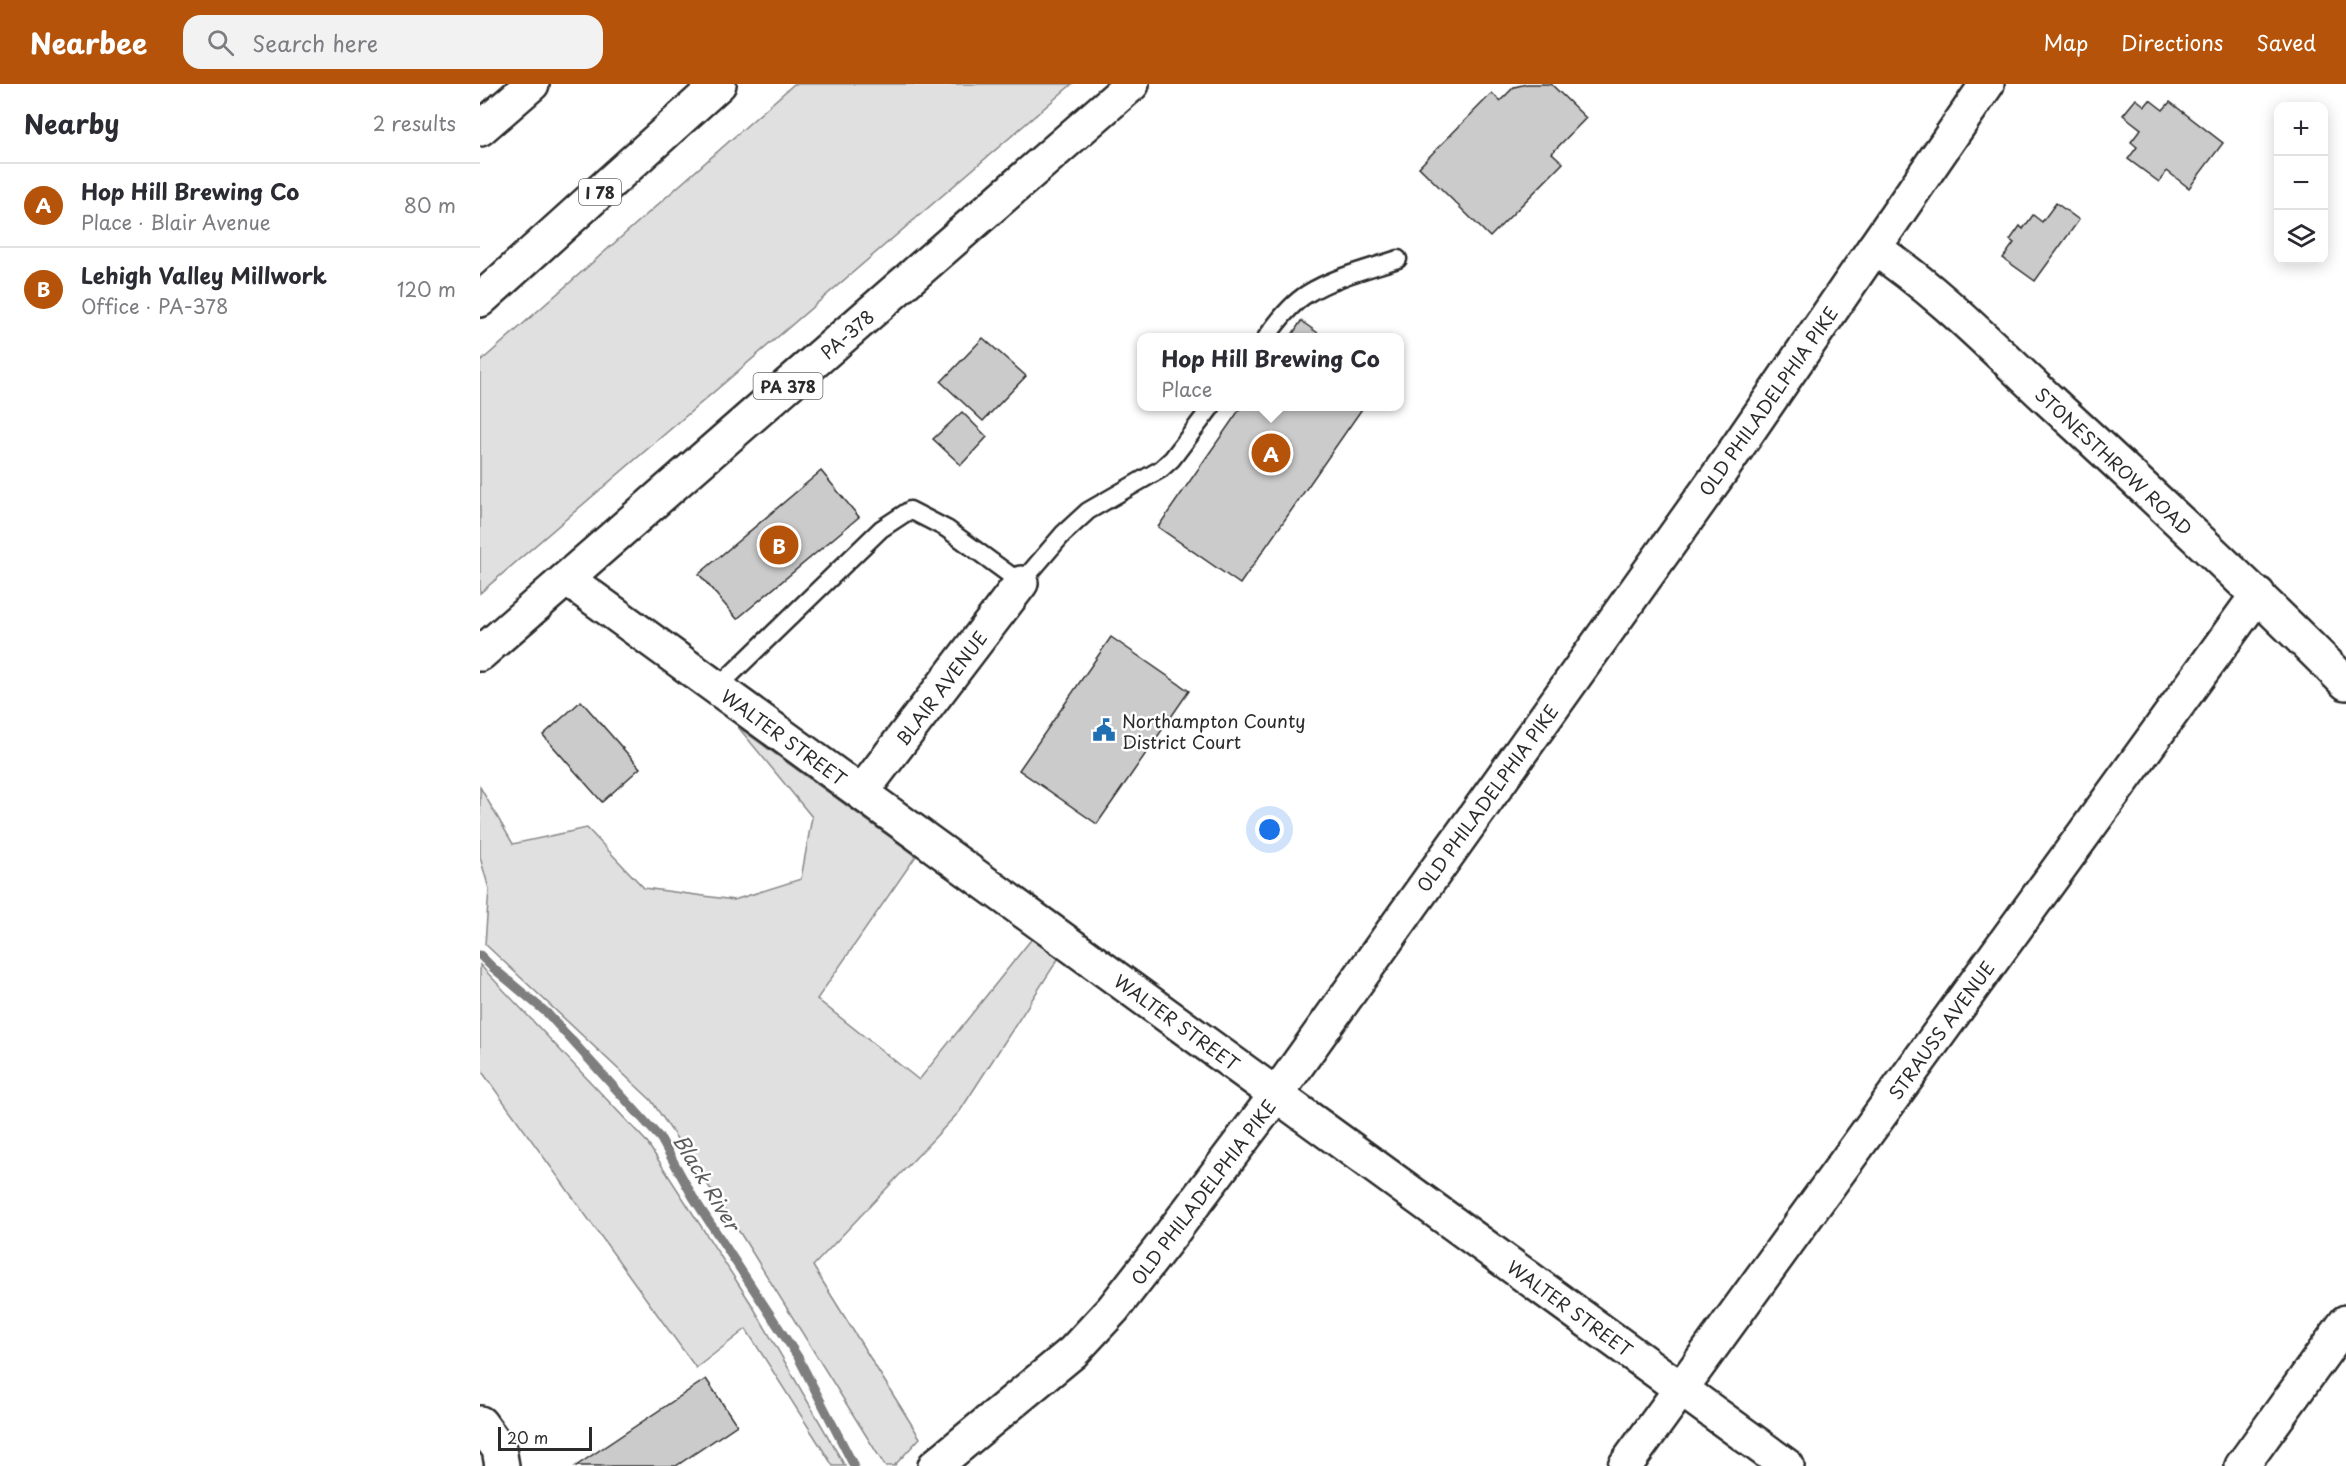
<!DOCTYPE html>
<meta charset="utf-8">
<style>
body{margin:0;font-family:"Playpen Sans",sans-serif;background:#f2f2f3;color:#2b2b33}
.controls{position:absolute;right:18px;top:18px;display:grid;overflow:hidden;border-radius:12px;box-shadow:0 3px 15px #0003}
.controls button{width:54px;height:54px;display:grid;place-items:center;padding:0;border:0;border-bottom:2px solid #e1e1e2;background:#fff;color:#2b2b33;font:30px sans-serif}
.scale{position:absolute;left:18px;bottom:15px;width:94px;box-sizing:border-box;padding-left:6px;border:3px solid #2b2b2b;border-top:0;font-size:16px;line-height:21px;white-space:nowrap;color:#2b2b2b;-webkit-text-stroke:4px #fff;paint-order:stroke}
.you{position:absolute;left:790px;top:746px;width:21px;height:21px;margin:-15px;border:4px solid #fff;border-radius:50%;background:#1a73e8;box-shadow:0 0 0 9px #1a73e833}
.badge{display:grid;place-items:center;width:39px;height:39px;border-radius:50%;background:#b45309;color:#fff;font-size:20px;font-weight:700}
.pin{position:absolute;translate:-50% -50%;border:3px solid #fff;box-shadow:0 2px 6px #0006}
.popup{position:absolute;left:657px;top:249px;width:267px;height:78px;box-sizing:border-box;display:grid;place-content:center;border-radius:12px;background:#fff;filter:drop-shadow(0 2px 4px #0005);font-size:20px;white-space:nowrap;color:#7c7c81}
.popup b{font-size:22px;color:#2b2b33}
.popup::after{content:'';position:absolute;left:50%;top:100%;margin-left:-12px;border:12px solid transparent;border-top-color:#fff}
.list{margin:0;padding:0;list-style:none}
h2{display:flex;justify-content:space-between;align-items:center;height:78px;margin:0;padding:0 24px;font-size:26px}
h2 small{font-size:20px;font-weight:400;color:#7c7c81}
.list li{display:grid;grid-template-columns:39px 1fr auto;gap:18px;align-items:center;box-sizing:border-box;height:84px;padding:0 24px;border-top:2px solid #e1e1e2}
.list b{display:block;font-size:22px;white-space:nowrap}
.list p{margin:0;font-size:20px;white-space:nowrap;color:#7c7c81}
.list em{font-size:20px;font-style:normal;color:#7c7c81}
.icon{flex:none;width:33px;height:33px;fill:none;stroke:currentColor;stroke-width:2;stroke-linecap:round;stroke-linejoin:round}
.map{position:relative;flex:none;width:1866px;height:1382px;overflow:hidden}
header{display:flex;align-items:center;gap:36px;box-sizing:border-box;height:84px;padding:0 30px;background:#b45309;color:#fff}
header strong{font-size:28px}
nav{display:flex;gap:33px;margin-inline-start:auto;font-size:21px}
.search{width:420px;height:54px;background:#f2f2f3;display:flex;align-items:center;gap:15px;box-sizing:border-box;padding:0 21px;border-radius:18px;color:#7c7c81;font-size:22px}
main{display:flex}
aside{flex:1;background:#fff}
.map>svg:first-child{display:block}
.green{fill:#e0e0e0;stroke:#868686;stroke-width:1.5}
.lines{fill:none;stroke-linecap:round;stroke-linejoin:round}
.stream{stroke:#7e7e7e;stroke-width:9}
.building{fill:#cbcbcb;stroke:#2b2b2b;stroke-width:1.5}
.lane-casing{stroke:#2b2b2b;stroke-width:21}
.street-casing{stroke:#2b2b2b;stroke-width:38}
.secondary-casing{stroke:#2b2b2b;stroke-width:38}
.primary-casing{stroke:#2b2b2b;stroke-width:38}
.highway-casing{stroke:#2b2b2b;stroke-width:38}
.lane{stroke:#fff;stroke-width:16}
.street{stroke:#fff;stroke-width:33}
.secondary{stroke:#fff;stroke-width:33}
.primary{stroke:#fff;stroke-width:33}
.highway{stroke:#fff;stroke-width:33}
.labels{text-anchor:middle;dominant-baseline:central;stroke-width:5;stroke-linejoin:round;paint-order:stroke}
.shield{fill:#fff;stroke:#6b6b6b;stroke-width:1.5}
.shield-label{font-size:16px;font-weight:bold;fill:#2b2b2b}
.street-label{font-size:18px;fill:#2b2b2b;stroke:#fff}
.poi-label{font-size:18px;fill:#2b2b2b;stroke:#fff;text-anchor:start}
.water-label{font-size:20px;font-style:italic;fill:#5c5c5c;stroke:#fff}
</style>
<header>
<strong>Nearbee</strong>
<div class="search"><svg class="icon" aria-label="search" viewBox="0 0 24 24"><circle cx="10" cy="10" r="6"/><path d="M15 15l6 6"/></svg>Search here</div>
<nav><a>Map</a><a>Directions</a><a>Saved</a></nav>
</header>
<main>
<aside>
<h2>Nearby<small>2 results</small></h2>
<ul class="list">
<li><span class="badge">A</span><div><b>Hop Hill Brewing Co</b><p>Place · Blair Avenue</p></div><em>80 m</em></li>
<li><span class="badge">B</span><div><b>Lehigh Valley Millwork</b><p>Office · PA-378</p></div><em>120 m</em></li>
</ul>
</aside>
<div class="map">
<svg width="1866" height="1382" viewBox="0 0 1866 1382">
<rect width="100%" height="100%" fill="#fff"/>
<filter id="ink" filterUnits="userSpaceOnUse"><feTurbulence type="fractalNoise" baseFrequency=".0167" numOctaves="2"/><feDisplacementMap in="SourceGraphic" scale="12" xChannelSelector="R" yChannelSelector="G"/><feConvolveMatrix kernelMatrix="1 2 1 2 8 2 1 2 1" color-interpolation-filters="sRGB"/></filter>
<g filter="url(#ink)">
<path class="green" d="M314 0H592L0 509V278Z
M258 643 436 772 337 915 439 996 554 852 582 869 480 1027 333 1182 440 1354 414 1382H405L262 1152 171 1016 5 860 9 805 0 773V703L33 760 107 744 164 804 254 816 321 795 332 733Z
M0 881 166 1057 272 1221 365 1382H353L266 1245 216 1284 0 985Z"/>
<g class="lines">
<path class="stream" d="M0 871 12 883 67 929 181 1055 213 1113 318 1273 374 1382"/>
</g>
<path class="building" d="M1047 0H1071L1106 34 1072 69 1083 79 1010 153 939 83 1012 9 1020 17 1034 3Z
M1656 15 1665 22 1670 16 1683 26 1690 18 1743 59 1709 104 1687 87 1679 98 1648 75 1657 63 1651 58 1661 45 1643 31Z
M1576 119 1599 136 1555 197 1523 174 1534 159 1530 156 1540 142 1543 145 1553 131 1562 138Z
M821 237 845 254H810Z
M503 254 546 292 503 337 461 298Z
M762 322H884L760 500 678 443Z
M482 328 507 353 481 381 453 355Z
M341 387 379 433 257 535 219 490Z
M631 553 709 607 617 740 539 686Z
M101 617 160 684 122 718 63 651Z
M226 1295 257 1341 196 1382H96Z"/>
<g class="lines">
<g class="lane-casing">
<path id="lane" d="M786 254C797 238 811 220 827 210 854 193 888 185 918 175
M237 604 401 445 430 426 467 445 541 499 583 450 608 427 681 385 692 375 732 322"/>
</g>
<g class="street-casing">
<path id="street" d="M1394 164 1507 0
M87 495 1307 1382
M381 709 541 499
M0 1339 19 1365 22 1382
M1145 1382 1778 510
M1762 1382 1866 1238"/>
</g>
<g class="secondary-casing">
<path id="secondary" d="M455 1382 593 1268 633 1225 686 1157 796 1011 1239 390 1394 164C1458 207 1513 264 1569 316 1670 409 1770 502 1866 599"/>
</g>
<g class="primary-casing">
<path id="primary" d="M0 570 652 0"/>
</g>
<g class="highway-casing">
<path id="highway" d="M0 45 52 0
M0 216 239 0"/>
</g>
<use href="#lane" class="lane"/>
<use href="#street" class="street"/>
<use href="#secondary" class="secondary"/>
<use href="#primary" class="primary"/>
<use href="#highway" class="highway"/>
</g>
</g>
<defs>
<g id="civic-bare" transform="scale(1.8)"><path d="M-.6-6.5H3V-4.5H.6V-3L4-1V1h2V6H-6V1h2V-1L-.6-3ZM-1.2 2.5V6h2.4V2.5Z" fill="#1f6fb2" stroke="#fff" stroke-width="2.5" paint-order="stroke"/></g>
</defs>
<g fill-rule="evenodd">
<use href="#civic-bare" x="624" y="646"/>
</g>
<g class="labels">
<g class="shield">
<rect x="99" y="95" width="42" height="26" rx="4.5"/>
<rect x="273.5" y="289" width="69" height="26" rx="4.5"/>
</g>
<g class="shield-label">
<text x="120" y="108">I 78</text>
<text x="308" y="302">PA 378</text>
</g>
<g class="street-label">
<text transform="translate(367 250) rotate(-41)">PA-378</text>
<text transform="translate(1288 317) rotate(-55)">OLD PHILADELPHIA PIKE</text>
<text transform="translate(1634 377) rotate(43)">STONESTHROW ROAD</text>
<text transform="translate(461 604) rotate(-53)">BLAIR AVENUE</text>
<text transform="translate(304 653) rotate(36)">WALTER STREET</text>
<text transform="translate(1007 714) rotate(-54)">OLD PHILADELPHIA PIKE</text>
<text transform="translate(697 938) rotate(36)">WALTER STREET</text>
<text transform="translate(1461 946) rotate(-54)">STRAUSS AVENUE</text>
<text transform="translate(723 1108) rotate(-53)">OLD PHILADELPHIA PIKE</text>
<text transform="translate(1090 1224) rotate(36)">WALTER STREET</text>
</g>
<g class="poi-label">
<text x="642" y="636">Northampton County<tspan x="642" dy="21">District Court</tspan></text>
</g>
<g class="water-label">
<text transform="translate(227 1098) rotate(59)">Black River</text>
</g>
</g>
</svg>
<div class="controls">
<button>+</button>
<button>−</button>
<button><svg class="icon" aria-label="layers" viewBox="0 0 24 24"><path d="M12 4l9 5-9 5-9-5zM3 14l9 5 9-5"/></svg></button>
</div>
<div class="scale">20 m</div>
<div class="you"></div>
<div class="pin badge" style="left:791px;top:369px">A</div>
<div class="popup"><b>Hop Hill Brewing Co</b>Place</div>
<div class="pin badge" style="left:299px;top:461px">B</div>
</div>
</main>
